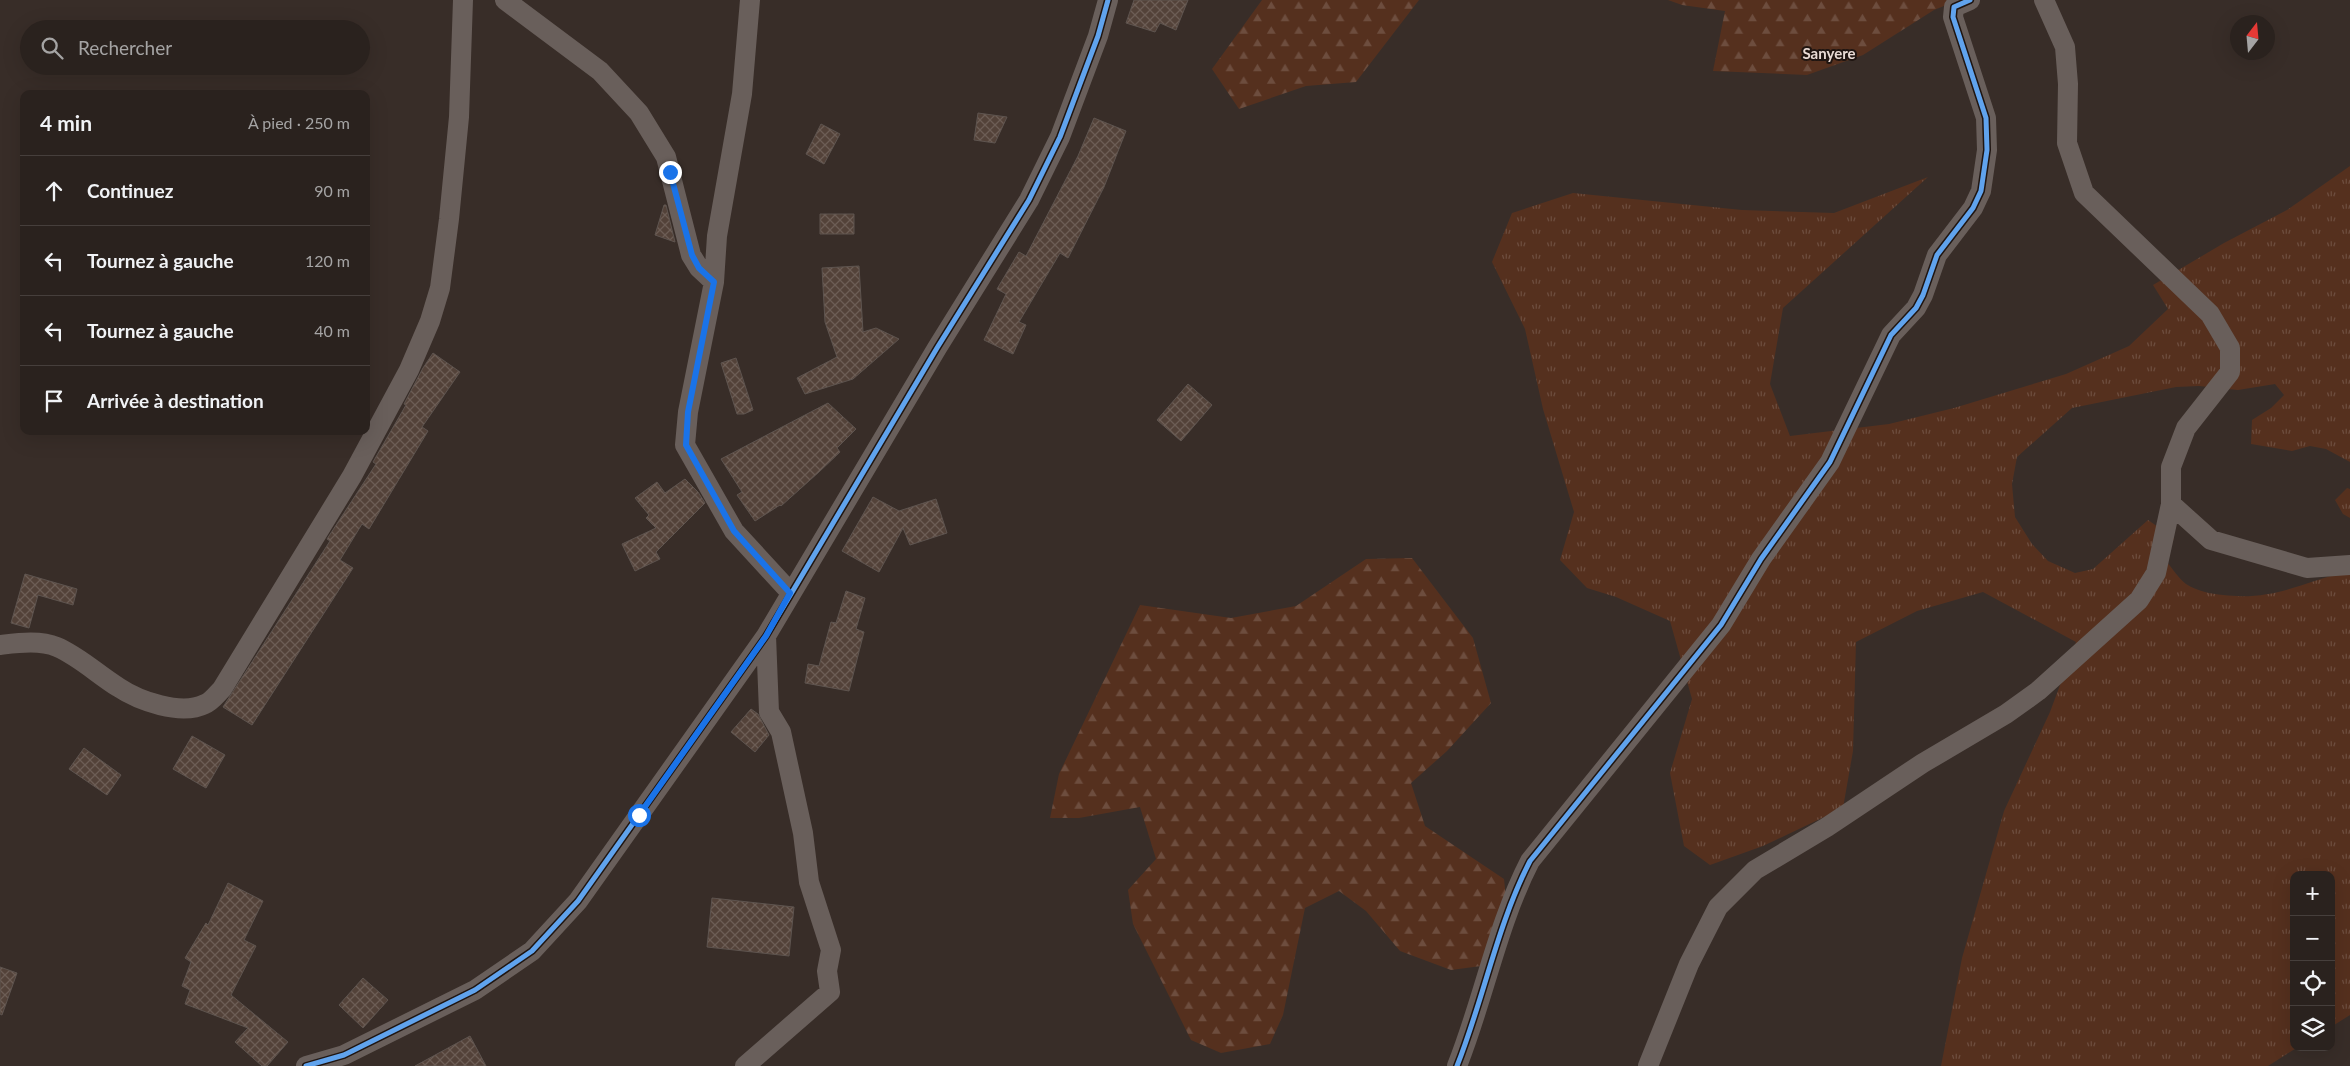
<!DOCTYPE html>
<html lang="fr">
<meta charset="utf-8">
<style>
body{margin:0;font-family:Lato,sans-serif;background:#322a27;color:#f1f3f6}
.controls{position:absolute;right:15px;bottom:15px;display:grid;overflow:hidden;border-radius:10px;box-shadow:0 5px 20px #0002}
.controls button{width:45px;height:45px;display:grid;place-items:center;padding:0;border:0;border-bottom:1px solid #463f3c;background:#2a221e;color:#f1f3f6;font:25px sans-serif}
.compass{position:absolute;left:2230px;top:15px;width:45px;height:45px;border-radius:50%;background:#2a221e;box-shadow:0 5px 20px #0002;rotate:16deg}
.stop{position:absolute;width:15px;height:15px;margin:-11px;border:4px solid #1a73e8;border-radius:50%;background:#fff}
.stop.end{background:#1a73e8;border-color:#fff;box-shadow:0 1px 5px #0008}
.list{margin:0;padding:0;list-style:none}
h2{display:flex;justify-content:space-between;align-items:center;height:65px;margin:0;padding:0 20px;font-size:21px}
h2 small{font-size:16px;font-weight:400;color:#a5a4a4}
.list li{display:grid;grid-template-columns:32px 1fr auto;gap:15px;align-items:center;box-sizing:border-box;height:70px;padding:0 20px;border-top:1px solid #463f3c}
.list b{display:block;font-size:19px;white-space:nowrap}
.list em{font-size:16px;font-style:normal;color:#a5a4a4}
.icon{flex:none;width:28px;height:28px;fill:none;stroke:currentColor;stroke-width:2;stroke-linecap:round;stroke-linejoin:round}
.map{position:relative;flex:none;width:2350px;height:1066px;overflow:hidden}
.search{position:absolute;background:#2a221e;box-shadow:0 5px 20px #0002;left:20px;top:20px;width:350px;height:55px;display:flex;align-items:center;gap:12px;box-sizing:border-box;padding:0 18px;border-radius:28px;color:#a5a4a4;font-size:19px}
.panel{position:absolute;background:#2a221e;box-shadow:0 5px 20px #0002;left:20px;top:90px;width:350px;height:345px;border-radius:10px}
.map>svg:first-child{display:block}
.grass{fill:url(#grass-tufts)}
.forest{fill:url(#forest-firs)}
.building{fill:url(#building-cross-hatch);stroke:#5e544f}
.lines{fill:none;stroke-linecap:round;stroke-linejoin:round}
.minor{stroke:#695f5b;stroke-width:20}
.cycleway-casing{stroke:#1f1511;stroke-width:8}
.cycleway{stroke:#60a3ed;stroke-width:5}
.route{stroke:#1a73e8;stroke-width:6}
.labels{text-anchor:middle;dominant-baseline:central;stroke-width:4;stroke-linejoin:round;paint-order:stroke}
.quarter-label{font-size:15px;font-weight:bold;fill:#e8dad4;stroke:#1f1511}
</style>
<div class="map">
<svg width="2350" height="1066" viewBox="0 0 2350 1066">
<defs>
<pattern id="grass-tufts" width="24" height="20" patternUnits="userSpaceOnUse" patternTransform="scale(1.25)"><rect width="24" height="20" fill="#55301e"/><path d="M3 7l-1-3M5 7V3M7 7l1-3M15 17l-1-3M17 17v-4M19 17l1-3" fill="none" stroke="#6d4d3e"/></pattern>
<pattern id="forest-firs" width="22" height="20" patternUnits="userSpaceOnUse" patternTransform="scale(1.25)"><rect width="22" height="20" fill="#55301e"/><path d="M5 1l3.5 6h-7zM16 11l3.5 6h-7z" fill="#6d4d3e"/></pattern>
<pattern id="building-cross-hatch" width="8" height="8" patternUnits="userSpaceOnUse" patternTransform="scale(1.25)"><rect width="8" height="8" fill="#534239"/><path d="M0 0l8 8M0 8l8-8" fill="none" stroke="#6c5d55"/></pattern>
</defs>
<rect width="100%" height="100%" fill="#382d28"/>
<path class="grass" d="M2350 166V462L2326 449 2310 446 2292 451 2251 444 2252 420 2271 408 2284 395 2275 384 2238 390 2199 386 2176 387 2072 408 2017 457 2012 484 2015 517 2032 544 2048 561 2075 573 2093 569 2148 520 2174 538 2166 561C2172 568 2179 579 2186 584 2197 591 2211 594 2223 595 2275 601 2302 582 2350 571V1015L2331 1027V875H2294V1047H2298L2268 1066H1941L1962 958 2004 811 2050 712 2076 642 1983 592 1917 611 1856 642 1853 751 1843 808 1763 846 1710 865 1684 846 1670 773 1692 699 1670 621 1616 597 1587 588 1560 560 1574 512 1543 409 1525 329 1492 262 1512 213 1573 193 1742 210 1834 213 1928 177 1783 308 1770 384 1790 436 1889 424 1954 408 2066 374 2129 346 2168 309 2153 285 2224 243 2287 210Z
M2347 488 2350 489V518L2343 514 2335 500Z"/>
<path class="forest" d="M1262 0H1419L1356 82 1306 86 1239 109 1212 69Z
M1668 0H1959L1934 10 1863 55 1807 75 1713 71 1725 11 1682 5Z
M1412 558 1473 638 1491 703 1447 751 1411 783 1425 826 1504 879 1510 936 1496 964 1451 970 1400 951 1366 911 1339 891 1305 908 1283 1015 1270 1044 1221 1053 1191 1040 1133 924 1128 890 1156 859 1140 807 1079 818H1050L1059 774 1140 605 1231 618 1296 606 1366 559Z"/>
<path class="building" d="M1134 0H1188L1176 30 1160 23 1155 32 1126 23Z
M978 113 1007 117 995 143 974 140Z
M1094 118 1126 131 1104 187 1068 258 1060 253 1019 322 1026 325 1013 354 984 340 1006 294 997 289 1019 252 1026 256 1078 156Z
M821 124 840 134 824 164 806 154Z
M664 205H666L675 242 655 235Z
M820 214H854V234H820Z
M859 266 863 332 876 328 899 339 853 379 805 394 797 378 837 357 825 322 822 268Z
M433 353 460 372 422 427 428 431 369 529 362 524 340 560 353 568 252 725 223 707 330 541 327 539 376 464 373 462 406 405 404 404 423 368Z
M736 358 753 410 744 414H737L721 363Z
M1188 384 1212 405 1181 441 1157 420Z
M828 403 856 429 837 448 840 452 819 472 781 506 780 505 755 521 737 495 742 492 721 459Z
M685 479 698 492 705 503 656 552 660 559 635 571 622 544 656 528 646 518 649 515 635 498 657 482 665 493Z
M873 497 899 511 936 499 947 533 910 545 903 528 879 572 842 551Z
M25 574 77 589 73 605 38 595 29 628 11 623Z
M846 591 865 598 856 629 864 632 849 691 805 683 808 664 819 666 831 622 836 623Z
M751 709 758 714 769 735 755 752 731 732Z
M192 736 225 755 206 788 173 769Z
M84 748 121 775 107 795 69 769Z
M228 883 263 901 244 940 256 946 231 995 288 1042 267 1066H262L235 1042 248 1028 185 1004 190 990 182 986 191 962 185 958 206 923 208 925Z
M712 898 794 907 789 956 707 947Z
M0 967 17 973 2 1015 0 1014Z
M363 978 388 1000 363 1028 339 1005Z
M470 1036 486 1066H415Z"/>
<g class="lines">
<path class="minor" d="M505 0 600 71 639 113 666 157 691 255 699 268 714 282
M750 0 742 94 717 236 714 282 688 412 685 445 734 531 791 593
M2044 0 2065 47 2068 84 2067 143 2084 193 2210 314 2230 348V372L2186 428 2171 467V504L2211 540 2307 568 2350 565
M0 645C18 643 40 640 57 647 80 657 97 674 118 687 139 701 181 716 205 704 211 702 217 694 222 689L352 476 409 370 430 321 440 288 449 219 459 117 463 0
M306 1066 344 1055 475 990 532 951 578 901 766 636 937 348 1029 200 1060 137 1098 36 1108 0
M745 1066 830 992 827 971 831 950 809 882 803 833 781 732 769 712 766 636
M1457 1066C1484 998 1497 925 1530 861L1721 625 1761 559 1830 462 1891 335 1916 308 1923 295 1937 255 1973 208 1981 191 1987 150 1986 118 1953 17 1954 7 1970 0
M1648 1066 1689 964 1718 907 1755 870 1827 827 1923 763 2006 714 2038 691 2139 600 2156 573 2171 504"/>
<g class="cycleway-casing">
<path id="cycleway" d="M306 1066 344 1055 475 990 532 951 578 901 766 636 937 348 1029 200 1060 137 1098 36 1108 0
M1457 1066C1484 998 1497 925 1530 861L1721 625 1761 559 1830 462 1891 335 1916 308 1923 295 1937 255 1973 208 1981 191 1987 150 1986 118 1953 17 1954 7 1970 0"/>
</g>
<use href="#cycleway" class="cycleway"/>
</g>
<g class="lines">
<path class="route" d="M639 815 766 636 790 593 734 531 686 445 688 412 714 282 699 268 692 255 670 172"/>
</g>
<g class="labels">
<g class="quarter-label">
<text x="1829" y="53">Sanyere</text>
</g>
</g>
</svg>
<div class="controls">
<button>+</button>
<button>−</button>
<button><svg class="icon" aria-label="locate" viewBox="0 0 24 24"><circle cx="12" cy="12" r="6"/><path d="M12 2v4M12 18v4M2 12h4M18 12h4"/></svg></button>
<button><svg class="icon" aria-label="layers" viewBox="0 0 24 24"><path d="M12 4l9 5-9 5-9-5zM3 14l9 5 9-5"/></svg></button>
</div>
<svg class="compass" viewBox="-18 -18 36 36"><path d="M0-13l5 13h-10z" fill="#e53935"/><path d="M0 13l5-13h-10z" fill="#a5a4a4"/></svg>
<div class="stop" style="left:639px;top:815px"></div>
<div class="stop end" style="left:670px;top:172px"></div>
<div class="search"><svg class="icon" aria-label="search" viewBox="0 0 24 24"><circle cx="10" cy="10" r="6"/><path d="M15 15l6 6"/></svg>Rechercher</div>
<section class="panel">
<h2>4 min<small>À pied · 250 m</small></h2>
<ul class="list">
<li><svg class="icon" aria-label="ahead" viewBox="0 0 24 24"><path d="M12 20V5M6 11l6-6 6 6"/></svg><div><b>Continuez</b></div><em>90 m</em></li>
<li><svg class="icon" aria-label="left" viewBox="0 0 24 24"><path d="M17 20v-9H6M10 6l-5 5 5 5"/></svg><div><b>Tournez à gauche</b></div><em>120 m</em></li>
<li><svg class="icon" aria-label="left" viewBox="0 0 24 24"><path d="M17 20v-9H6M10 6l-5 5 5 5"/></svg><div><b>Tournez à gauche</b></div><em>40 m</em></li>
<li><svg class="icon" aria-label="arrive" viewBox="0 0 24 24"><path d="M6 21V4h12l-3 4 3 4H6"/></svg><div><b>Arrivée à destination</b></div></li>
</ul>
</section>
</div>
